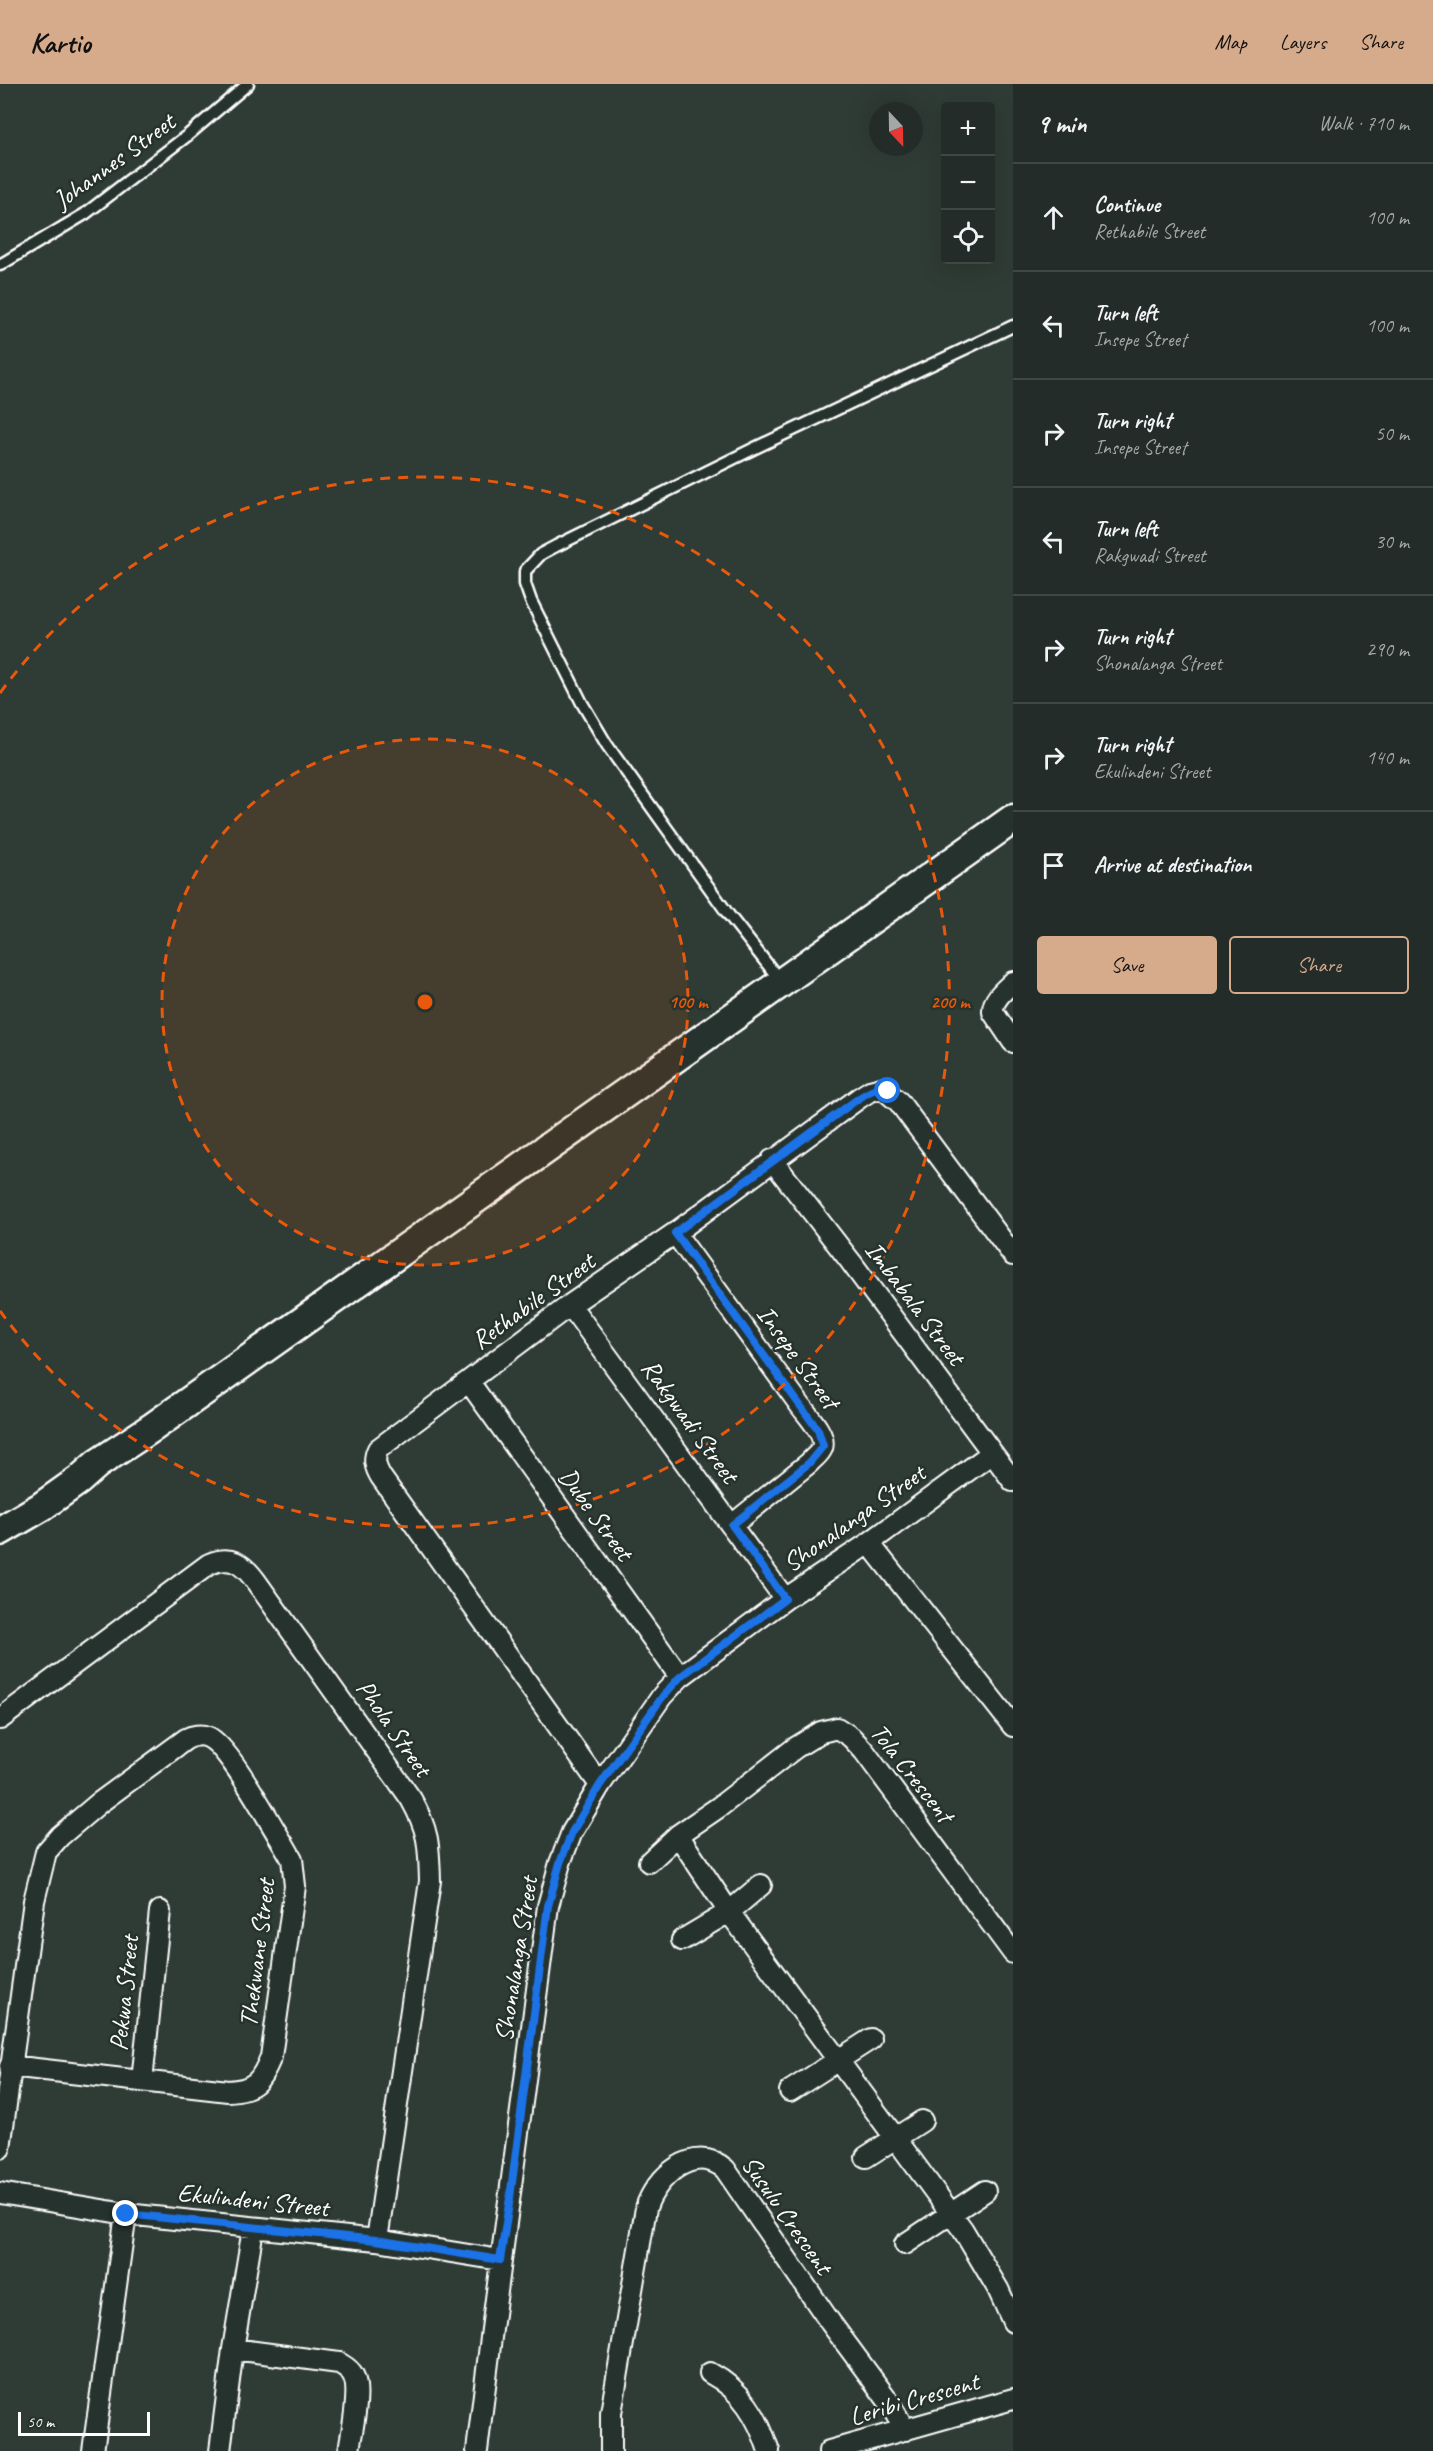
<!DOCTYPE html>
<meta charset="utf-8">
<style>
body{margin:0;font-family:Caveat,sans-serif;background:#2b3430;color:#f1f3f6}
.controls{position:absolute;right:18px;top:18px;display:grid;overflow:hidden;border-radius:6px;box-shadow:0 6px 24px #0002}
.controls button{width:54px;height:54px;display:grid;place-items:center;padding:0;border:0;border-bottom:2px solid #404845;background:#232c28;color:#f1f3f6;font:30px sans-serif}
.compass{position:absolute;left:869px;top:18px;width:54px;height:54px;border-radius:50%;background:#232c28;box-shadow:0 6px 24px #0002;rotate:158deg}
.scale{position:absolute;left:18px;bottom:15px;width:132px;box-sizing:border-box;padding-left:6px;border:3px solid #fff;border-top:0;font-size:16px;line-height:21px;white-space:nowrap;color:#fff;-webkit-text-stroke:4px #26332d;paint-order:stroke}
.stop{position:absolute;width:18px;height:18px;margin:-14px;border:4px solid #1a73e8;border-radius:50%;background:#fff}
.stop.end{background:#1a73e8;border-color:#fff;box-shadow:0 2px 6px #0008}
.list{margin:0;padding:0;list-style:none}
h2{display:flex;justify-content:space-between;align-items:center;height:78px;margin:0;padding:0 24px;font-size:26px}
h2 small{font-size:20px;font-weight:400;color:#a3a7a8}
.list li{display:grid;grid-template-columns:39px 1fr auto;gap:18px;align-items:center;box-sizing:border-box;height:108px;padding:0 24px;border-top:2px solid #404845}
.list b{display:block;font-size:22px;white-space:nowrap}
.list p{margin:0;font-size:20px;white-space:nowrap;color:#a3a7a8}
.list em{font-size:20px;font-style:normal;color:#a3a7a8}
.actions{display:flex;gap:12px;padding:18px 24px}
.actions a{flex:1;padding:14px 0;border:2px solid #d6ab8b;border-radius:6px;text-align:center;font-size:21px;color:#d6ab8b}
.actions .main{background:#d6ab8b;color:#111}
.icon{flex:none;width:33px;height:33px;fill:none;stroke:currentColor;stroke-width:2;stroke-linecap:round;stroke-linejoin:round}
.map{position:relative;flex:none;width:1013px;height:2367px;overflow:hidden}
header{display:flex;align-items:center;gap:36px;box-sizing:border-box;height:84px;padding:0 30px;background:#d6ab8b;color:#111}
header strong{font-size:28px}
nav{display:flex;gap:33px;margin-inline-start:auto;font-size:21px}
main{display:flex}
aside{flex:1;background:#232c28}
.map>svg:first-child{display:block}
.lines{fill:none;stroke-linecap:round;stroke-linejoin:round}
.service-casing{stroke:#fff;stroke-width:15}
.minor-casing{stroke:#fff;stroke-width:24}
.secondary-casing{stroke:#fff;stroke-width:33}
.service{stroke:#26332d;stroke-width:10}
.minor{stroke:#26332d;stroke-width:20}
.secondary{stroke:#26332d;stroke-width:28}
.route{stroke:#1a73e8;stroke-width:8}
.ring{fill:none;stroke:#e8590c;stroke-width:3;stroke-dasharray:10 8}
.labels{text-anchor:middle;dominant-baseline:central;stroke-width:5;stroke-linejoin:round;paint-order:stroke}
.street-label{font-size:26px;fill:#fff;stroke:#26332d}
.centre{fill:#e8590c;stroke:#26332d;stroke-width:3}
.ring-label{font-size:18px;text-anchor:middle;font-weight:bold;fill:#e8590c;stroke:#26332d;stroke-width:5;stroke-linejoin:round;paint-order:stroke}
</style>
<header>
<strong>Kartio</strong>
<nav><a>Map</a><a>Layers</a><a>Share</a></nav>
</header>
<main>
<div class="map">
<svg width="1013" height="2367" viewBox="0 0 1013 2367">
<rect width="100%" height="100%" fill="#2f3b35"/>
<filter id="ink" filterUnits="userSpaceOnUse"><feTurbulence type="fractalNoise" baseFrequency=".0167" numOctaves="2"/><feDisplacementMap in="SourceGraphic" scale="12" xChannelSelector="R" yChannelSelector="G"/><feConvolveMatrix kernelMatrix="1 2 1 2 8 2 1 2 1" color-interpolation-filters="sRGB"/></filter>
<g filter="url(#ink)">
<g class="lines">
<g class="service-casing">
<path id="service" d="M0 181 85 130 188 51 248 0
M782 899 728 830 607 661 582 619 531 517 525 500V487L541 470 556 462 757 363 1013 242"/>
</g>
<g class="minor-casing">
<path id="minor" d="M1013 898C1004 906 992 916 993 928L1013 958
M772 1076 851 1178 1013 1397
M675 1149 800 1321C807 1331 827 1351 822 1364 820 1370 813 1374 809 1379L732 1441
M570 1221 785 1515
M469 1298 680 1593
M869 1459 1013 1642
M0 1635 209 1480C231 1471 242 1479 255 1496L411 1715C429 1747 429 1761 430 1797L377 2156
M600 1701 381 1393C375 1383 373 1375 378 1365L570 1221 675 1149 859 1014 870 1007 882 1004 899 1018 1013 1171
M678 1751 729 1828 963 2146 998 2205 1013 2238
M649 1778 678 1751 719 1723 795 1664 821 1648 837 1644 851 1653 864 1667 1013 1869
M682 1856 729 1828 761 1801
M142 1997 160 1827
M790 2007 871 1955
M0 2064 34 1817 46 1768 60 1752 99 1719 186 1655C192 1652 201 1650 208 1653 229 1662 269 1738 284 1761L292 1775 295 1802 271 1973C261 1997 255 2006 228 2007L10 1982
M866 2073 922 2037
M0 2109 126 2130 377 2156 500 2176
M905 2160 985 2107
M233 2265 339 2279C344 2282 350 2285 353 2291 362 2307 351 2349 349 2367
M710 2289C742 2306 758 2333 769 2367
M93 2367 126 2130
M220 2367 233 2265 253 2145
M477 2367C499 2185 523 2003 548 1822L560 1779 572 1748 600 1701 662 1612 680 1593 785 1515 869 1459 992 1369
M611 2367V2329L646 2124C655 2094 694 2058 725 2085L830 2238 887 2315 905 2346
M829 2367 1013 2315"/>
</g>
<g class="secondary-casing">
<path id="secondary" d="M0 1447 41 1423 79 1396 97 1380 153 1343 1013 735"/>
</g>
<use href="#service" class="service"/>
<use href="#minor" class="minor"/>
<use href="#secondary" class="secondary"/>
</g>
</g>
<g class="lines" filter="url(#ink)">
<path class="route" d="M126 2130 376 2156 500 2176 510 2114 548 1822 560 1779 572 1748 600 1701 663 1612 680 1593 785 1515 732 1441 809 1379 823 1362 818 1346 675 1149 859 1014C869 1008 878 1001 888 1007"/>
</g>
<circle cx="425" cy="918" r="263" fill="#e8590c" fill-opacity=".12"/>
<g class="ring">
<circle cx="425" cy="918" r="263"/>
<path d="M0 609A525 525 0 1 1 0 1227"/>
</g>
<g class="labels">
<g class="street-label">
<text transform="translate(114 77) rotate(-36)">Johannes Street</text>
<text transform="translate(533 1217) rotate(-36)">Rethabile Street</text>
<text transform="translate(915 1219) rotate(53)">Imbabala Street</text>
<text transform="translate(798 1273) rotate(54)">Insepe Street</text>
<text transform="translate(690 1337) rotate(54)">Rakgwadi Street</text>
<text transform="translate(596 1430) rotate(54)">Dube Street</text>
<text transform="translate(854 1434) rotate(-35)">Shonalanga Street</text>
<text transform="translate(394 1644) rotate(55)">Phola Street</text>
<text transform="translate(912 1689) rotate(52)">Tola Crescent</text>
<text transform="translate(257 1869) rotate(-83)">Thekwane Street</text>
<text transform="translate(516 1875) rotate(-81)">Shonalanga Street</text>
<text transform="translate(124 1909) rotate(-84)">Pekwa Street</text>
<text transform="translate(253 2116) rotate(6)">Ekulindeni Street</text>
<text transform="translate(787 2131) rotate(55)">Susulu Crescent</text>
<text transform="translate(914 2315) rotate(-16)">Leribi Crescent</text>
</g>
</g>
<circle cx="425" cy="918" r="9" class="centre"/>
<g class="ring-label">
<text x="688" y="924">100 m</text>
<text x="950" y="924">200 m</text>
</g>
</svg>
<div class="controls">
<button>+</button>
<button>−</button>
<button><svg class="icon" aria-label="locate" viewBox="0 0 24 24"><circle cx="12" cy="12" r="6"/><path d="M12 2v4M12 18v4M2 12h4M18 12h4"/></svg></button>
</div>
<svg class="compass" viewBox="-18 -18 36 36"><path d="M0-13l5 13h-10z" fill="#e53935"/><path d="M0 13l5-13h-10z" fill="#a3a7a8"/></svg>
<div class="scale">50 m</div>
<div class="stop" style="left:888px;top:1007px"></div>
<div class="stop end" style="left:126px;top:2130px"></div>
</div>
<aside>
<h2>9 min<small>Walk · 710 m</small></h2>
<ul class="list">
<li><svg class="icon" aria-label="ahead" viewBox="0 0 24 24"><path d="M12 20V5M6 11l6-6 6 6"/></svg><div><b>Continue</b><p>Rethabile Street</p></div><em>100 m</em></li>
<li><svg class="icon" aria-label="left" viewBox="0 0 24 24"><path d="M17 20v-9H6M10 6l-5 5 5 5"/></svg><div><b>Turn left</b><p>Insepe Street</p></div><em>100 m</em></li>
<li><svg class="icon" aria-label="right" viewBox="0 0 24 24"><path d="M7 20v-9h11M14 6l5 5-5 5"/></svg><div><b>Turn right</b><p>Insepe Street</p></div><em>50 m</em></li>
<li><svg class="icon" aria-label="left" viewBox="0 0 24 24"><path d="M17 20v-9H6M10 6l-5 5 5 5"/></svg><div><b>Turn left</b><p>Rakgwadi Street</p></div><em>30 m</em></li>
<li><svg class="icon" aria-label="right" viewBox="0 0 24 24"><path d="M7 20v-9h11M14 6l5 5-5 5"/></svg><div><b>Turn right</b><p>Shonalanga Street</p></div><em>290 m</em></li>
<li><svg class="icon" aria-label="right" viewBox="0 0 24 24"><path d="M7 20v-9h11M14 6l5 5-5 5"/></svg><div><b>Turn right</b><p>Ekulindeni Street</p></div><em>140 m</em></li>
<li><svg class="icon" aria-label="arrive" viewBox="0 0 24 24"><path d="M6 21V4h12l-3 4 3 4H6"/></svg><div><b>Arrive at destination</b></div></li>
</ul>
<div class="actions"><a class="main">Save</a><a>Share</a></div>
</aside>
</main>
